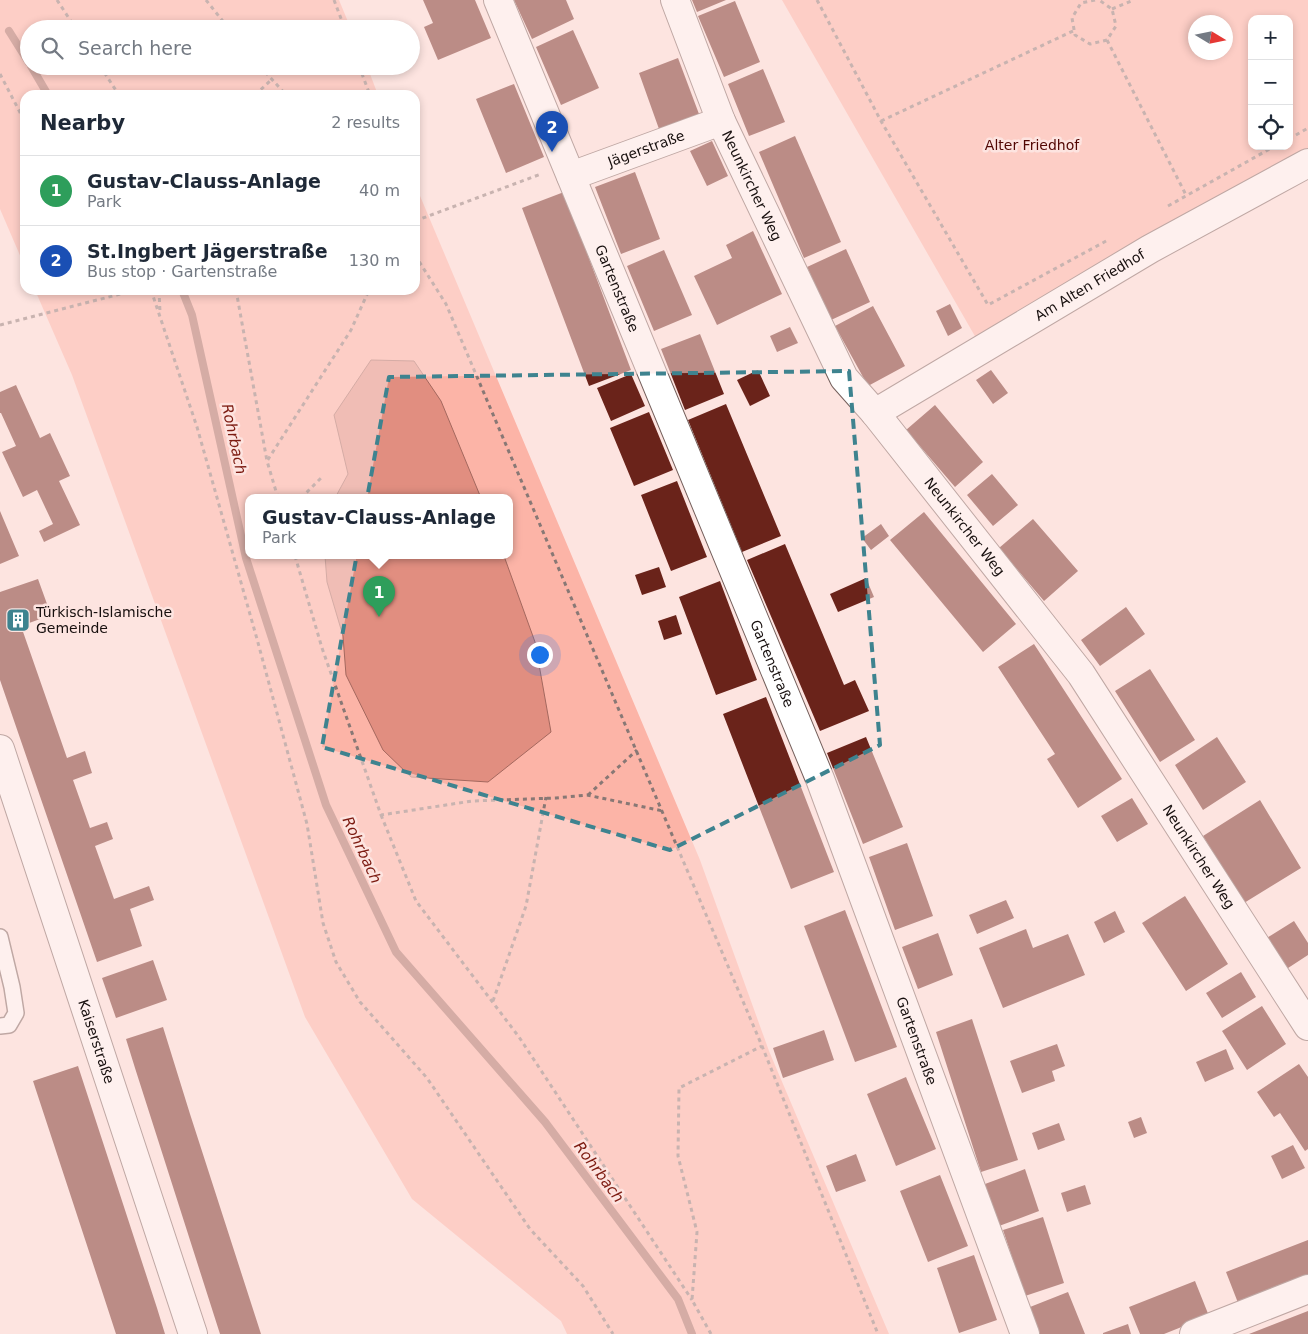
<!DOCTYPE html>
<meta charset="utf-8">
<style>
body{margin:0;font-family:"DejaVu Sans",sans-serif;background:#f6f6f7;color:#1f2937}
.controls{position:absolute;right:15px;top:15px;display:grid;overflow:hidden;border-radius:10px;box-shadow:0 2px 8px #0003}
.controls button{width:45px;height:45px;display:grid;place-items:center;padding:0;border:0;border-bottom:1px solid #e0e1e3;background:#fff;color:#1f2937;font:25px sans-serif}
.compass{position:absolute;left:1188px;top:15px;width:45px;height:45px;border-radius:50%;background:#fff;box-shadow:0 2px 8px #0003;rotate:100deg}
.you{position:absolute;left:539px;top:654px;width:18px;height:18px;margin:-12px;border:4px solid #fff;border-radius:50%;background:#1a73e8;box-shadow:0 0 0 8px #1a73e833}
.badge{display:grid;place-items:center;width:32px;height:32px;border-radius:50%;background:#b45309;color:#fff;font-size:16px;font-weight:700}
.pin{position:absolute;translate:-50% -41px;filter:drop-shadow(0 1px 2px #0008)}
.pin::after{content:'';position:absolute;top:26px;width:18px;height:15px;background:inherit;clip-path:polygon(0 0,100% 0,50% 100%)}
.popup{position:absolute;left:245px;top:494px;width:268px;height:65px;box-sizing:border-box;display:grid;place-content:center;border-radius:10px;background:#fff;filter:drop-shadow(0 1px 4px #0005);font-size:16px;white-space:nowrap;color:#747a83}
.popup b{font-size:19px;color:#1f2937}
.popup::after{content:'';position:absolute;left:50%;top:100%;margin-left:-10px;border:10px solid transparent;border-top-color:#fff}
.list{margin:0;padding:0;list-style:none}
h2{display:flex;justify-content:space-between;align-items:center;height:65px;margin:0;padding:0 20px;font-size:21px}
h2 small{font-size:16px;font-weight:400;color:#747a83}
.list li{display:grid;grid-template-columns:32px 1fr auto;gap:15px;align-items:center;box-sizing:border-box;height:70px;padding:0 20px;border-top:1px solid #e0e1e3}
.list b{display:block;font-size:19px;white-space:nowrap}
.list p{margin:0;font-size:16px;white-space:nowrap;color:#747a83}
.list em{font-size:16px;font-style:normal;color:#747a83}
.icon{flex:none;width:28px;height:28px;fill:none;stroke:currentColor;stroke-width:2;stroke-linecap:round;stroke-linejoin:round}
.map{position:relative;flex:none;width:1308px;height:1334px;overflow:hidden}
.search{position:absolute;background:#fff;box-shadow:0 2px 8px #0003;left:20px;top:20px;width:400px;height:55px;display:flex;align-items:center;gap:12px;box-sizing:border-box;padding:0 18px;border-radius:28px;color:#747a83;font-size:19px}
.panel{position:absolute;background:#fff;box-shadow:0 2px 8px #0003;left:20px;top:90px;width:400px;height:205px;border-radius:15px}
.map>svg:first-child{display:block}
.green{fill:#fcb4a7;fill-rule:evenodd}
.water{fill:#e18e80;stroke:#a4685e}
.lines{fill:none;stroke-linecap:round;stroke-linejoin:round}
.stream{stroke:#a4685e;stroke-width:8}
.building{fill:#6a231a}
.service-casing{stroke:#745f5b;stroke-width:18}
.minor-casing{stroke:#745f5b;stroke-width:30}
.secondary-casing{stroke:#745f5b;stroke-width:30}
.path{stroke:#887875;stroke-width:3;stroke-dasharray:4 4;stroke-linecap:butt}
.service{stroke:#fff;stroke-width:15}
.minor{stroke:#fff;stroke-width:28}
.secondary{stroke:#fff;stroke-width:28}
.marked{fill:none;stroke:#3e838f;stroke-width:4;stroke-dasharray:10 6;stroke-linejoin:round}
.labels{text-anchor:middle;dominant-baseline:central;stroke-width:5;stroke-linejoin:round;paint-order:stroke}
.park-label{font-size:14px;fill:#520703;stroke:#fde4e0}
.street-label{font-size:14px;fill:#170f0e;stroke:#fde4e0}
.poi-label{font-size:14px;fill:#170f0e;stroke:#fde4e0;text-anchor:start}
.water-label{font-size:15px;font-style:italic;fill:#7c1a10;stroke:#fde4e0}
</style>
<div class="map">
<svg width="1308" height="1334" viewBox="0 0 1308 1334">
<rect width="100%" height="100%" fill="#fde4e0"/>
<path class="green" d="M0 0H339L351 29H29V66H367L378 95H25V267L0 209Z
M782 0H1308V161L976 338ZM1252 19H1289V146H1252ZM1196 22H1226V52H1196Z
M415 184 700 860 769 1051 889 1334H567L561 1321 412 1199 305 1017 72 375 35 290H415ZM249 498H509V556H249Z"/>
<path class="water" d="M371 360 414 361 441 401 481 498H335L348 474 334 415Z
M325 556H504L535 642 551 732 488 782 411 777 383 750 346 675 343 636 327 582Z"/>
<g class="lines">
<path class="stream" d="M9 31 29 63
M31 66 48 95
M182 290 192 315 246 558 326 805 396 952 545 1122 678 1299 692 1334"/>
</g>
<path class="building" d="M423 0H475L491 38 438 60 424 27 433 23Z
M514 0H566L574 19 532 39Z
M692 0H726L697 12Z
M735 1 760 62 724 77 698 16Z
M573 30 599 88 561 105 536 47Z
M678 58 699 114 659 129 639 73Z
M763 69 785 122 749 136 728 84Z
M514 84 544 157 506 173 476 99Z
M795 136 841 242 804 258 759 152Z
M712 141 728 176 707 186 690 151Z
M635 172 660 239 621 254 595 187Z
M564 192 631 370 589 386 522 208Z
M753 231 782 294 717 325 694 276 732 258 726 245Z
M846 249 870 302 831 320 807 267Z
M664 250 692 315 654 331 627 266Z
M950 304 962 328 948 336 936 311Z
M873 306 905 366 868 386 835 326Z
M790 327 798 343 777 352 770 336Z
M700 334 724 394 685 410 661 349Z
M758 370 770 396 750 406 737 380Z
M991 370 1008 393 993 404 976 380Z
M631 374 645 406 611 421 597 388Z
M16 385 40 438 50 433 70 476 59 481 80 525 44 542 39 531 53 524 37 490 23 497 2 452 16 446 1 413H0V392Z
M726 404 781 536 742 552 688 420Z
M935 405 983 462 955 487 906 430Z
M649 412 673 470 634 486 610 428Z
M992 474 1018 505 993 526 967 495Z
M677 481 707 557 671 571 641 495Z
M0 511 19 556 0 564Z
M924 512 1016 624 983 652 890 540Z
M1033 519 1078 571 1044 601 999 548Z
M881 524 889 536 871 550 862 538Z
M785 544 844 685 855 680 869 711 820 731 747 560Z
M659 567 666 587 642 595 635 575Z
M866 578 874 597 838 612 830 594Z
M38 579 51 615 21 626 67 758 85 751 92 773 73 780 90 828 107 822 113 839 95 846 114 899 149 886 154 900 130 909 142 946 97 962 0 680V592Z
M720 581 757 680 716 695 679 597Z
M1126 607 1145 634 1100 666 1081 640Z
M676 615 682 634 664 640 658 621Z
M1034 644 1122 779 1078 808 1047 759 1055 754 998 667Z
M1150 669 1195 740 1160 762 1115 691Z
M766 697 834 872 791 889 723 714Z
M866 737 903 827 863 844 827 753Z
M1217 737 1246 782 1203 810 1175 765Z
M1132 798 1148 824 1117 842 1101 816Z
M1260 800 1301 868 1244 903 1203 836Z
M907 843 933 916 895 930 869 857Z
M1185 896 1228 964 1186 991 1142 923Z
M1006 900 1014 918 977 934 969 915Z
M845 910 897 1047 855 1062 804 926Z
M1115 911 1125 932 1104 943 1094 922Z
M1294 921 1308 943V955L1285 970 1265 939Z
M1026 929 1033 948 1068 934 1085 975 1003 1008 979 948Z
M938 933 953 975 918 989 902 947Z
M153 960 167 1000 116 1018 102 978Z
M1241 972 1256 997 1222 1018 1206 993Z
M1262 1006 1286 1044 1247 1070 1222 1031Z
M972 1019 1018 1160 981 1172 936 1032Z
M163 1027 190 1114 261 1334H220L135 1068 126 1039Z
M824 1030 834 1060 783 1078 773 1048Z
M1057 1044 1065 1066 1052 1071 1055 1081 1022 1093 1010 1061Z
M1226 1049 1234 1069 1205 1082 1196 1062Z
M1299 1064 1308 1077V1149L1305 1151 1280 1113 1274 1117 1257 1092Z
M78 1066 157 1308 165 1334H116L101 1288 33 1081Z
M906 1077 936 1149 896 1166 867 1094Z
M1141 1117 1147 1133 1134 1138 1128 1122Z
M1059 1123 1065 1140 1038 1150 1032 1133Z
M1293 1145 1305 1168 1282 1179 1271 1156Z
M856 1154 866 1181 836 1192 826 1166Z
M1025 1169 1039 1211 999 1226 985 1184Z
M940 1175 968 1246 928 1262 900 1191Z
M1085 1185 1091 1204 1067 1212 1061 1193Z
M1043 1217 1064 1283 1025 1296 1003 1230Z
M1308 1240V1282L1240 1308 1226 1272Z
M974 1255 997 1320 959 1333 937 1268Z
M1195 1281 1209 1316 1164 1334H1140L1129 1307Z
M1068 1292 1085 1334H1040L1030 1307Z
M1308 1311V1334H1249L1272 1325Z
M1128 1324 1131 1334H1103V1333Z"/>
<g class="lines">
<g class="service-casing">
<path id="service" d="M0 937 12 987 16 1013 9 1025 0 1026"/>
</g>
<g class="minor-casing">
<g id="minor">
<path id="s1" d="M498 0 820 779 1025 1334"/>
<path id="s2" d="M675 0 721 121 844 378 875 413 1081 674 1308 1026"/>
<path id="s3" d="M571 176 721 121"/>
<path id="s4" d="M875 413 1150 249 1308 163"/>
<path d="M1194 1334 1308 1289"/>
</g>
</g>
<g class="secondary-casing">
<g id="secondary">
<path id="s5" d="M0 749 193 1334"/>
</g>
</g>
<path class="path" d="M57 0 76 29
M206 0 229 29
M334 0 345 29
M817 0 881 121 988 305 1108 240
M1095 0 1081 3 1072 18 1075 35 1090 44 1107 40 1116 26 1112 9 1099 0
M1112 9 1134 0
M1107 40 1186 195
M100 66 119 95
M260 66 286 95
M359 66 370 95
M0 74 25 122
M255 95 271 80
M881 121 1073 31
M1289 139 1308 128
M1168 206 1275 146
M415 221 541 174
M415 255 446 304 762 1046 878 1334
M151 290 197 427 257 639 307 824 323 923 336 962 360 1002 427 1078 530 1229 583 1286 613 1334
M159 290 160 312
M236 290 267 461
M0 325 136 290
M278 498 267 461 351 330 369 290
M301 498 321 478
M295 556 322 648 381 815 472 801 556 798 587 795 663 811
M588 795 637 750
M381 815 416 901 519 1037 692 1300
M493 1001 526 906 546 797
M711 1334 692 1300 697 1232 678 1156 679 1088 762 1046"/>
<use href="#service" class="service"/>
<use href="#minor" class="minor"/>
<use href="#secondary" class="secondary"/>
</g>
<path d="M0 0H1308V1334H0ZM849 371 880 745 670 850 322 747 389 377Z" fill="#fde4e0" fill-opacity=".55" fill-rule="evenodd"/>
<path class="marked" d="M849 371 880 745 670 850 322 747 389 377Z"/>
<defs>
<g id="building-square" transform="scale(1.25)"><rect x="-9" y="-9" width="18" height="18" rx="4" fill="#3e838f" stroke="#fde4e0"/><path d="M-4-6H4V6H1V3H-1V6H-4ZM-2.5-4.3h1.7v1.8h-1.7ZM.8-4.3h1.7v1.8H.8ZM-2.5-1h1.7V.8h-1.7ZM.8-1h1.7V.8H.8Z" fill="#fff"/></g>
</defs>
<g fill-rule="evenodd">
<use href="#building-square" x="18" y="620"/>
</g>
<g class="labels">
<g class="park-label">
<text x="1032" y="145">Alter Friedhof</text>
</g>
<g class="street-label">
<text stroke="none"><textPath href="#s3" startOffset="80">Jägerstraße</textPath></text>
<text stroke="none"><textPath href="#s2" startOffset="201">Neunkircher Weg</textPath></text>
<text stroke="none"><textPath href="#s4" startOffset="250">Am Alten Friedhof</textPath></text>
<text stroke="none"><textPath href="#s1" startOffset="312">Gartenstraße</textPath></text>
<text stroke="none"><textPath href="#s2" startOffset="606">Neunkircher Weg</textPath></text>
<text stroke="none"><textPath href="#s1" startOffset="718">Gartenstraße</textPath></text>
<text stroke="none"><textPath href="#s2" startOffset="1011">Neunkircher Weg</textPath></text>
<text stroke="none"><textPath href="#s5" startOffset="308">Kaiserstraße</textPath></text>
<text stroke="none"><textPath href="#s1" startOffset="1122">Gartenstraße</textPath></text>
</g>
<g class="poi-label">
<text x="36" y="612">Türkisch-Islamische<tspan x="36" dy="16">Gemeinde</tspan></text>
</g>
<g class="water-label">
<text transform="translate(234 439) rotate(78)">Rohrbach</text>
<text transform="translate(362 850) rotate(65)">Rohrbach</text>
<text transform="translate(599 1172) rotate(53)">Rohrbach</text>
</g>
</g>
</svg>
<div class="controls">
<button>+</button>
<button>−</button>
<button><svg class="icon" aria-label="locate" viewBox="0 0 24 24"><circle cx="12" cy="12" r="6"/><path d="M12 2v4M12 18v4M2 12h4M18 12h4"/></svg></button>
</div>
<svg class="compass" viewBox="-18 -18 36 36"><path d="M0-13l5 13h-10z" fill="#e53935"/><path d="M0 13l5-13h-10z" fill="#747a83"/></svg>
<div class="you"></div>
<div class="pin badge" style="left:379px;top:617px;background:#2e9e5b">1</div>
<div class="popup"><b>Gustav-Clauss-Anlage</b>Park</div>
<div class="pin badge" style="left:552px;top:152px;background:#1a4fb4">2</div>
<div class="search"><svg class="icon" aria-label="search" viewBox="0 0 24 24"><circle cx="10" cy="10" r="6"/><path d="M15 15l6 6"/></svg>Search here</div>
<section class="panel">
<h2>Nearby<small>2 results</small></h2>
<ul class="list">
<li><span class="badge" style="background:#2e9e5b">1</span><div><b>Gustav-Clauss-Anlage</b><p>Park</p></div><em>40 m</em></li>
<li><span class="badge" style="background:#1a4fb4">2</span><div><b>St.Ingbert Jägerstraße</b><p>Bus stop · Gartenstraße</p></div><em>130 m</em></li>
</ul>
</section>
</div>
